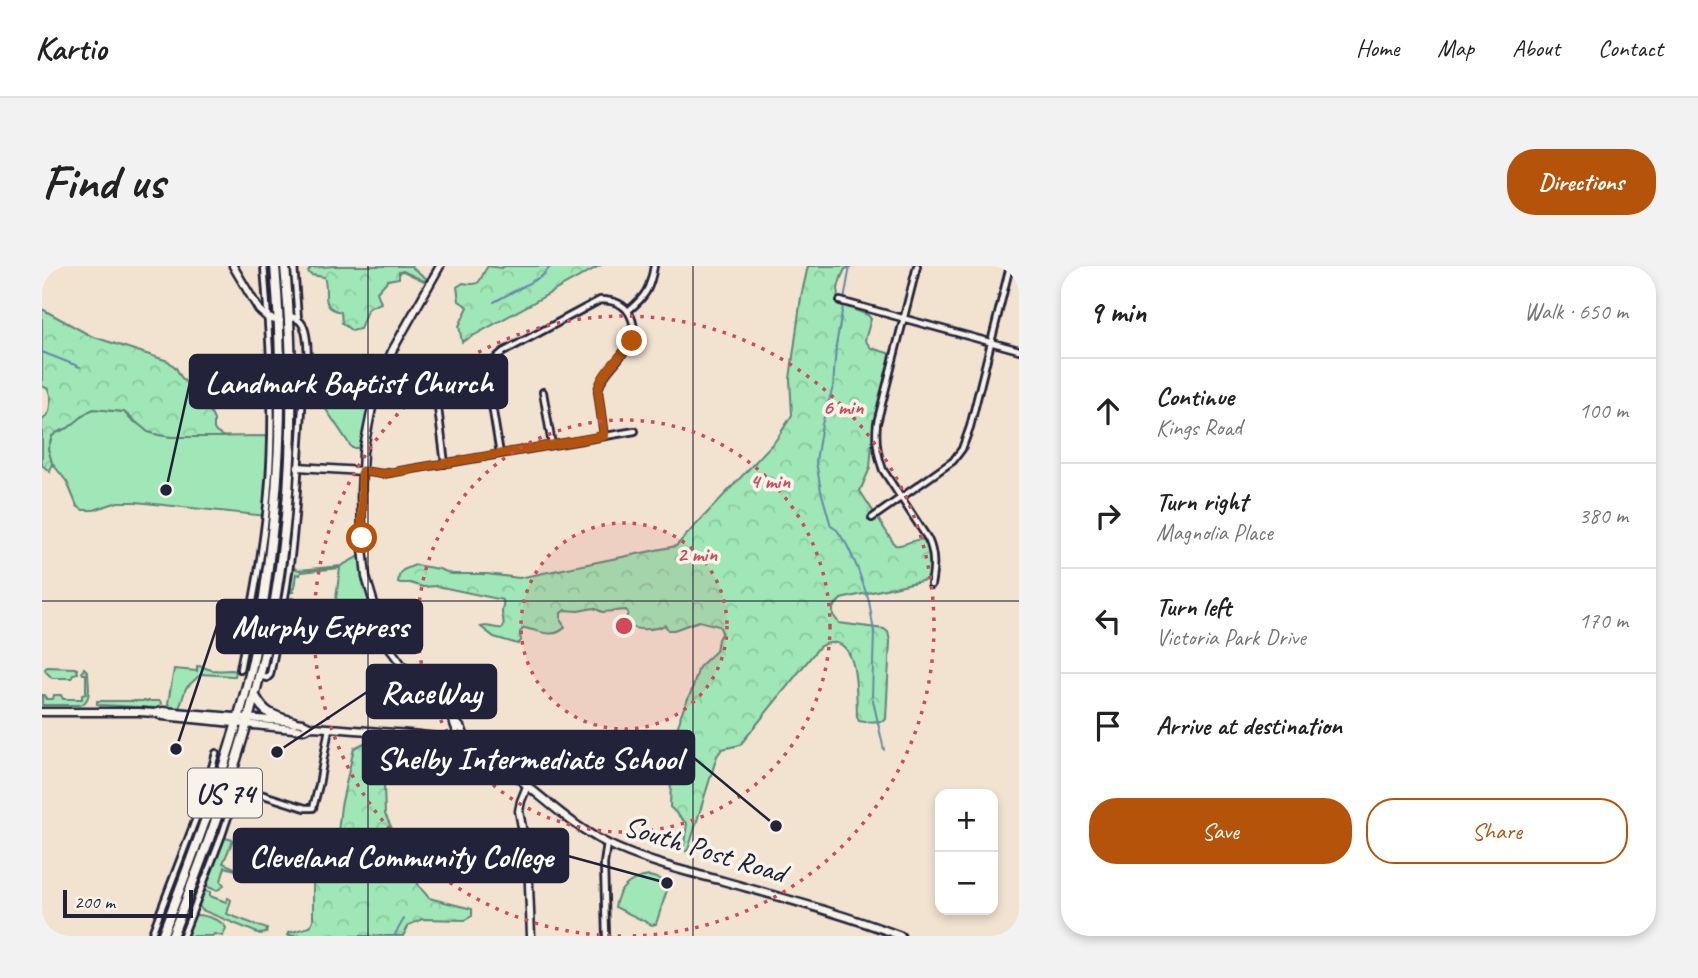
<!DOCTYPE html>
<meta charset="utf-8">
<style>
body{margin:0;font-family:Caveat,sans-serif;background:#f2f2f2;color:#222}
.controls{position:absolute;right:21px;bottom:21px;display:grid;overflow:hidden;border-radius:14px;box-shadow:0 4px 10px #0003}
.controls button{width:63px;height:63px;display:grid;place-items:center;padding:0;border:0;border-bottom:2px solid #e0e0e0;background:#fff;color:#222;font:35px sans-serif}
.scale{position:absolute;left:21px;bottom:18px;width:130px;box-sizing:border-box;padding-left:7px;border:4px solid #22223b;border-top:0;font-size:19px;line-height:24px;white-space:nowrap;color:#22223b;-webkit-text-stroke:5px #f7f3e8;paint-order:stroke}
.stop{position:absolute;width:21px;height:21px;margin:-16px;border:5px solid #b45309;border-radius:50%;background:#fff}
.stop.end{background:#b45309;border-color:#fff;box-shadow:0 2px 7px #0008}
.list{margin:0;padding:0;list-style:none}
h2{display:flex;justify-content:space-between;align-items:center;height:91px;margin:0;padding:0 28px;font-size:30px}
h2 small{font-size:23px;font-weight:400;color:#767676}
.list li{display:grid;grid-template-columns:46px 1fr auto;gap:21px;align-items:center;box-sizing:border-box;height:105px;padding:0 28px;border-top:2px solid #e0e0e0}
.list b{display:block;font-size:26px;white-space:nowrap}
.list p{margin:0;font-size:23px;white-space:nowrap;color:#767676}
.list em{font-size:23px;font-style:normal;color:#767676}
.actions{display:flex;gap:14px;padding:21px 28px}
.actions a{flex:1;padding:16px 0;border:2px solid #b45309;border-radius:28px;text-align:center;font-size:24px;color:#b45309}
.actions .main{background:#b45309;color:#fff}
.icon{flex:none;width:38px;height:38px;fill:none;stroke:currentColor;stroke-width:2;stroke-linecap:round;stroke-linejoin:round}
.map{position:relative;flex:none;width:977px;height:670px;overflow:hidden;border-radius:28px}
header{display:flex;align-items:center;gap:42px;box-sizing:border-box;height:98px;padding:0 35px;background:#fff;border-bottom:2px solid #e0e0e0}
header strong{font-size:33px}
nav{display:flex;gap:38px;margin-inline-start:auto;font-size:24px}
.intro{display:flex;align-items:center;justify-content:space-between;box-sizing:border-box;height:168px;padding:0 42px}
h1{margin:0;font-size:49px}
.button{padding:18px 32px;border-radius:28px;background:#b45309;color:#fff;font-size:24px;font-weight:700}
main{display:flex;gap:42px;padding:0 42px}
aside{flex:1;background:#fff;border-radius:28px;box-shadow:0 4px 10px #0003}
.map>svg:first-child{display:block}
.green{fill:#9fe7b6;stroke:#608478;stroke-width:2}
.forest{fill:url(#forest-crowns);stroke:#608478;stroke-width:2}
.lines{fill:none;stroke-linecap:round;stroke-linejoin:round}
.stream{stroke:#6389a8;stroke-width:2}
.street-casing{stroke:#22223b;stroke-width:10}
.secondary-casing{stroke:#22223b;stroke-width:11}
.highway-casing{stroke:#22223b;stroke-width:13}
.street{stroke:#f7f3e8;stroke-width:4.5}
.secondary{stroke:#f7f3e8;stroke-width:6}
.highway{stroke:#f7f3e8;stroke-width:8}
.route{stroke:#b45309;stroke-width:9}
.grid{fill:none;stroke:#22223b;stroke-width:2;stroke-opacity:0.55}
.ring{fill:none;stroke:#d1495b;stroke-width:3.5;stroke-dasharray:3.5 7}
.labels{text-anchor:middle;dominant-baseline:central;stroke-width:7;stroke-linejoin:round;paint-order:stroke}
.shield{fill:#f7f3e8;stroke:#62616f;stroke-width:2}
.shield-label{font-size:28px;font-weight:bold;fill:#22223b}
.street-label{font-size:30px;fill:#22223b;stroke:#f7f3e8}
.centre{fill:#d1495b;stroke:#f7f3e8;stroke-width:3.5}
.ring-label{font-size:21px;text-anchor:middle;font-weight:bold;fill:#d1495b;stroke:#f7f3e8;stroke-width:7;stroke-linejoin:round;paint-order:stroke}
.leader{fill:none;stroke:#22223b;stroke-width:2.5}
.callout-dot{fill:#22223b;stroke:#f7f3e8;stroke-width:2.5}
.callout{fill:#22223b;stroke:#22223b;stroke-width:2.5}
.callout-label{font-size:32px;text-anchor:middle;font-weight:bold;fill:#fff}
</style>
<header>
<strong>Kartio</strong>
<nav><a>Home</a><a>Map</a><a>About</a><a>Contact</a></nav>
</header>
<div class="intro"><h1>Find us</h1><a class="button">Directions</a></div>
<main>
<div class="map">
<svg width="977" height="670" viewBox="0 0 977 670">
<defs>
<pattern id="forest-crowns" width="20" height="18" patternUnits="userSpaceOnUse" patternTransform="scale(1.75)"><rect width="20" height="18" fill="#9fe7b6"/><path d="M2 6a3 3 0 1 1 6 0M12 15a3 3 0 1 1 6 0" fill="none" stroke="#89c69d"/></pattern>
</defs>
<rect width="100%" height="100%" fill="#f2e3d0"/>
<filter id="ink" filterUnits="userSpaceOnUse"><feTurbulence type="fractalNoise" baseFrequency=".0143" numOctaves="2"/><feDisplacementMap in="SourceGraphic" scale="14" xChannelSelector="R" yChannelSelector="G"/><feConvolveMatrix kernelMatrix="1 2 1 2 8 2 1 2 1" color-interpolation-filters="sRGB"/></filter>
<g filter="url(#ink)">
<path class="green" d="M272 99H277L273 101 274 114 279 115 281 119 299 115 317 117 319 114 328 117 332 106 329 104 330 102 336 105 337 110 318 179 316 182H310L269 121 268 115 269 101Z
M52 143 82 146 89 154 117 169 130 171 228 170 224 250 94 236H76L52 244H41L35 240 25 216 10 197 6 183 10 170 16 166 26 162 47 145Z
M319 289 330 339C316 349 308 355 292 348L298 302 259 306 258 309 254 308 252 322 250 323 251 326H247L249 301 257 304 299 300Z
M219 311 221 313 211 381 203 399 202 394 216 314Z
M246 332H250L247 334 249 337 239 382 237 384Z
M328 347 333 349 348 387 346 388 338 374 328 370 325 358 320 351Z
M155 400C161 400 164 403 170 404 177 405 184 404 191 404L194 406 193 410H190L159 408 144 422 137 443 128 442 126 437 132 403 155 405Z
M5 401 33 402 35 403 36 407 31 408 30 412H10L4 406 3 403Z
M42 402 46 406C46 418 51 435 38 439H0V429H3L4 433H11L12 429H19L21 433H40V429L44 428V408H41L40 406Z
M55 435H118L119 437 118 440 115 442 59 439 55 438Z
M183 572 191 574 181 597 195 603 193 604 183 601 179 615 182 619C177 626 173 624 166 621L164 618 182 573Z
M607 610 618 613 627 618 614 658 610 659 573 641C576 622 589 612 607 610Z
M162 625 168 626V630L184 636 186 632 189 634 185 648 225 663 224 667 218 668 160 644 156 638Z
M154 649C163 649 180 654 184 662L181 670 172 668 171 670H144L151 652Z"/>
<path class="forest" d="M291 0H370L371 2 385 13 382 15 361 5 357 6V12L346 14 335 26 339 37 329 41 325 44 318 63 310 65 300 57 299 46C276 42 288 26 282 11L269 9 266 6 269 2Z
M446 0 459 2 463 0H557L420 76 417 60 426 41 417 35 415 21 421 17C442 21 436 13 446 0Z
M766 0H812L803 3C798 12 793 28 797 38L826 49 829 53 823 74 829 82 849 88 831 163 828 202 818 225 853 279C863 281 872 271 883 274 890 285 890 295 889 308L883 314 799 333 791 342V349L797 357 842 363 846 366 848 375 844 453 842 455 823 456 817 455 815 451C814 433 818 372 788 377 784 377 781 379 777 381L698 479 680 483 675 490 646 584 644 585 641 583 645 558 628 541C628 525 632 512 622 498L638 454 639 448 650 424 657 401 674 385 676 373 680 366 677 360 657 355 632 364H626L623 359C613 364 594 365 584 359L583 355 586 347 584 344 560 346 552 342 536 345 523 344 519 347V355L523 361C512 374 496 364 482 362L478 366 479 375 476 378 452 371 439 361C447 358 454 364 461 362 463 355 460 352 460 346 460 341 462 339 461 334L395 320 381 321 368 317H356L357 310 361 304 373 299 397 303 410 308H445L477 312 634 280 734 174 750 149 748 113 759 31Z
M0 43 49 70 126 95 134 102 139 111 145 118 158 122 164 126 166 131 165 139 172 154V163L174 166 182 171H130L117 169 106 166 82 146 52 143 47 145 26 162 16 166 10 170 6 183 10 197 8 206 0 199V155L7 146 9 132 6 123 0 120Z
M324 476H334L338 480 341 491 343 548 377 620 387 632 430 643V650L423 654 380 653 367 659 361 670H246V667L268 661 271 654V598L275 596 285 601 291 599 299 589 295 575 299 540 312 482Z"/>
<g class="lines">
<path class="stream" d="M808 0 794 80 791 121 780 158 774 195 779 225 789 260 795 264 805 279 815 301 827 335 832 366 830 430 842 484
M452 36 500 10 509 0
M0 86 38 101
M352 670 362 653"/>
<g class="street-casing">
<path id="street" d="M252 0 256 53
M875 0 835 157C833 174 835 188 841 204L886 273C893 288 892 303 889 319
M798 35 977 84
M586 45C604 30 608 23 612 0
M359 107 384 118 394 126 403 198
M501 126 510 179
M458 188 446 115C445 102 451 94 461 86L558 34C570 34 581 37 587 47 606 80 561 97 556 125L562 170
M320 205 341 208 593 165
M830 252 911 195 920 183 928 161 968 0
M198 403C209 346 221 288 226 229 233 153 228 76 222 0
M218 410 225 412 228 409C234 379 240 349 245 319 254 261 256 202 260 143 261 118 269 94 264 69 262 58 258 53 248 50
M109 670 161 534 174 487
M141 670 180 569 196 521 263 542H271L277 519 287 462
M564 670 562 598 565 577"/>
</g>
<g class="secondary-casing">
<path id="secondary" d="M191 0 217 44 226 52 238 55
M398 0 350 85 342 104 331 137 321 186 319 227 320 272 324 311 340 364 351 387 360 399 410 452 414 463 415 477
M256 201 320 205
M0 446H97L113 447 121 450 261 464 269 461C292 462 315 464 338 466 370 468 407 469 436 485 485 512 523 560 575 582 609 597 646 606 681 615 741 632 801 648 859 670
M113 447 121 445 252 456 261 457 269 461
M413 455 420 463 426 480
M485 520 479 535 477 545 486 594 489 670"/>
</g>
<g class="highway-casing">
<path id="highway" d="M213 430C223 449 232 450 252 456
M120 670C153 584 186 498 208 408 218 365 224 320 229 276 240 184 241 93 233 0
M130 670C162 589 193 507 214 423 250 285 256 141 243 0"/>
</g>
<use href="#street" class="street"/>
<use href="#secondary" class="secondary"/>
<use href="#highway" class="highway"/>
</g>
</g>
<g class="lines" filter="url(#ink)">
<path class="route" d="M320 272V205L341 208 562 170 556 125C559 105 580 92 590 75"/>
</g>
<path class="grid" d="M326 0V670M651 0V670M0 335H977"/>
<circle cx="582" cy="360" r="103" fill="#d1495b" fill-opacity=".12"/>
<g class="ring">
<circle cx="582" cy="360" r="103"/>
<circle cx="582" cy="360" r="206"/>
<path d="M579 670A310 310 0 1 1 585 670"/>
</g>
<g class="labels">
<rect class="shield" x="146" y="502.5" width="74" height="49" rx="5"/>
<g class="shield-label">
<text x="183" y="527">US 74</text>
</g>
<g class="street-label">
<text transform="translate(663 583) rotate(17)">South Post Road</text>
</g>
</g>
<circle cx="582" cy="360" r="10" class="centre"/>
<g class="ring-label">
<text x="801" y="148">6 min</text>
<text x="728" y="222">4 min</text>
<text x="655" y="295">2 min</text>
</g>
<path class="leader" d="M124 224L148 116M134 483L175 360M235 486L325 426M734 560L652 492M625 617L526 590"/>
<g class="callout-dot">
<circle cx="124" cy="224" r="7"/>
<circle cx="134" cy="483" r="7"/>
<circle cx="235" cy="486" r="7"/>
<circle cx="734" cy="560" r="7"/>
<circle cx="625" cy="617" r="7"/>
</g>
<g class="callout">
<rect x="148" y="89" width="317" height="53" rx="7"/>
<rect x="175" y="334" width="205" height="53" rx="7"/>
<rect x="325" y="399" width="129" height="53" rx="7"/>
<rect x="321" y="465" width="331" height="53" rx="7"/>
<rect x="192" y="563" width="334" height="53" rx="7"/>
</g>
<g class="callout-label">
<text x="307" y="127">Landmark Baptist Church</text>
<text x="278" y="371">Murphy Express</text>
<text x="389" y="437">RaceWay</text>
<text x="487" y="503">Shelby Intermediate School</text>
<text x="359" y="601">Cleveland Community College</text>
</g>
</svg>
<div class="controls">
<button>+</button>
<button>−</button>
</div>
<div class="scale">200 m</div>
<div class="stop" style="left:320px;top:272px"></div>
<div class="stop end" style="left:590px;top:75px"></div>
</div>
<aside>
<h2>9 min<small>Walk · 650 m</small></h2>
<ul class="list">
<li><svg class="icon" aria-label="ahead" viewBox="0 0 24 24"><path d="M12 20V5M6 11l6-6 6 6"/></svg><div><b>Continue</b><p>Kings Road</p></div><em>100 m</em></li>
<li><svg class="icon" aria-label="right" viewBox="0 0 24 24"><path d="M7 20v-9h11M14 6l5 5-5 5"/></svg><div><b>Turn right</b><p>Magnolia Place</p></div><em>380 m</em></li>
<li><svg class="icon" aria-label="left" viewBox="0 0 24 24"><path d="M17 20v-9H6M10 6l-5 5 5 5"/></svg><div><b>Turn left</b><p>Victoria Park Drive</p></div><em>170 m</em></li>
<li><svg class="icon" aria-label="arrive" viewBox="0 0 24 24"><path d="M6 21V4h12l-3 4 3 4H6"/></svg><div><b>Arrive at destination</b></div></li>
</ul>
<div class="actions"><a class="main">Save</a><a>Share</a></div>
</aside>
</main>
